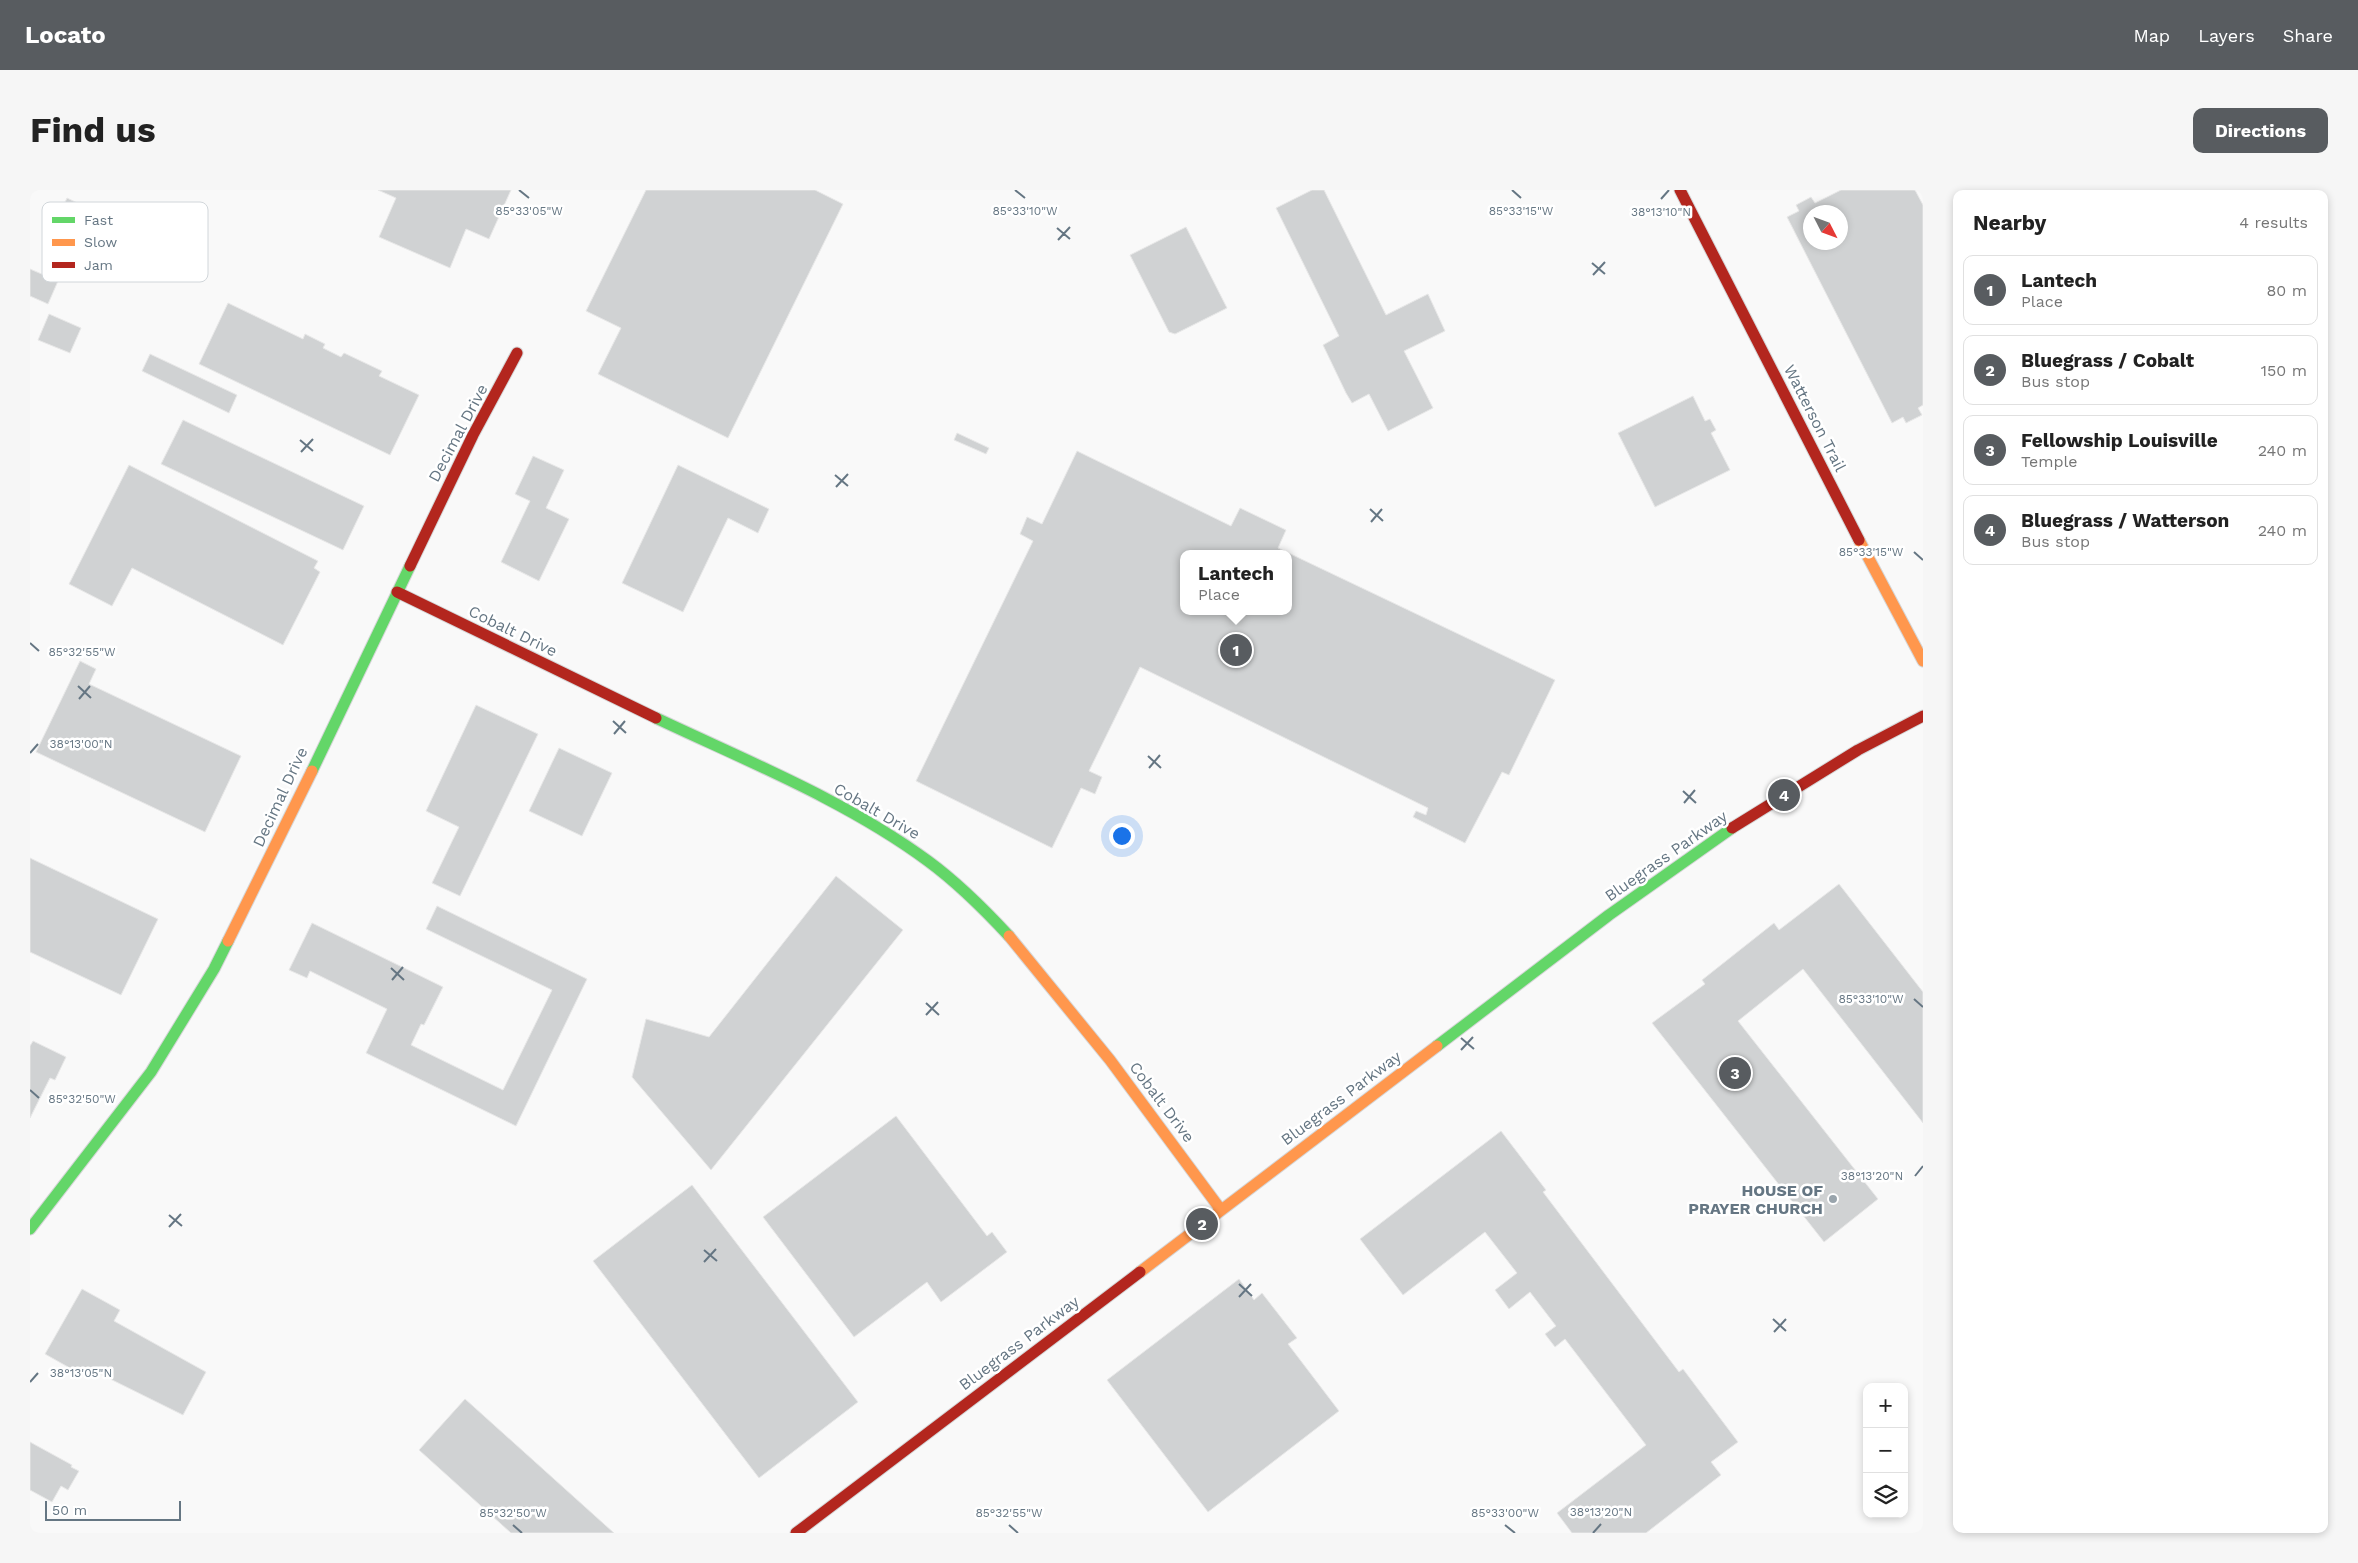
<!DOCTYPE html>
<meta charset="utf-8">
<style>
body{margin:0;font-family:"Work Sans",sans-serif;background:#f6f6f6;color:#222}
.controls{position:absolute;right:15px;bottom:15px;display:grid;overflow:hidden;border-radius:10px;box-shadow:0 2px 8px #0003}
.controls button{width:45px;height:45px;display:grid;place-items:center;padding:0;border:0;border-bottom:1px solid #e0e0e0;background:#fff;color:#222;font:25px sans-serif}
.compass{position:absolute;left:1773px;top:15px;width:45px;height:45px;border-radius:50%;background:#fff;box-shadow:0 2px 8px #0003;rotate:132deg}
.scale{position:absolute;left:15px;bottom:12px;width:136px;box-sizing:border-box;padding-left:5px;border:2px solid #657683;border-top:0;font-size:14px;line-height:18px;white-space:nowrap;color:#657683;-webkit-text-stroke:4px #fff;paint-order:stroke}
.you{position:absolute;left:1091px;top:645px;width:18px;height:18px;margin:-12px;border:4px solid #fff;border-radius:50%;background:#1a73e8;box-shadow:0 0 0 8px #1a73e833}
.badge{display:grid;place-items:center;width:32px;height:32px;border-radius:50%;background:#585c60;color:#fff;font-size:16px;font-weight:700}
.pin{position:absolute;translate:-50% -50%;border:2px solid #fff;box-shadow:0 1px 5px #0006}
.popup{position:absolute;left:1150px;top:360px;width:112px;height:65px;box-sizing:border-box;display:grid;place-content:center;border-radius:10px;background:#fff;filter:drop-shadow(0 1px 4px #0005);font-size:16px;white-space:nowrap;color:#767676}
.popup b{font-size:19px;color:#222}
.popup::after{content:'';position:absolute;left:50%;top:100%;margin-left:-10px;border:10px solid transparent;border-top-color:#fff}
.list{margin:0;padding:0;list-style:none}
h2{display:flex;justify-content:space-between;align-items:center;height:65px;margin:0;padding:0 20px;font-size:21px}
h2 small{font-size:16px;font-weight:400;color:#767676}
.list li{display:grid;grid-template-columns:32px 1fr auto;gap:15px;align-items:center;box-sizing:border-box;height:70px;margin:0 10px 10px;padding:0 10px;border:1px solid #e0e0e0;border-radius:10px}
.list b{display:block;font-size:19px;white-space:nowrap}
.list p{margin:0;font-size:16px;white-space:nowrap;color:#767676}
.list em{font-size:16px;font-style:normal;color:#767676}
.icon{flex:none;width:28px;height:28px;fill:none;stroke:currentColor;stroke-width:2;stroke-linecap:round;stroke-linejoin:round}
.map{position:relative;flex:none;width:1893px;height:1343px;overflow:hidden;border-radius:10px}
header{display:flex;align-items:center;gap:30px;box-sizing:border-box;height:70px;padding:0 25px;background:#585c60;color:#fff}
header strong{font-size:24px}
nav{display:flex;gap:28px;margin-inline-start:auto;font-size:18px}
.intro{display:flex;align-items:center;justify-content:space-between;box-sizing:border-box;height:120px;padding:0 30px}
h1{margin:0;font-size:35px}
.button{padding:12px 22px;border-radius:10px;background:#585c60;color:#fff;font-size:18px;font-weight:700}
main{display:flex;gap:30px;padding:0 30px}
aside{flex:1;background:#fff;border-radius:10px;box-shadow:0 2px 8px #0003}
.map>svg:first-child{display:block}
.building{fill:#d0d2d3;stroke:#e8e8e8;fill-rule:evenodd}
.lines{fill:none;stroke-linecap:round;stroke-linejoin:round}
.fast-casing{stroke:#d5d6d7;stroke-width:13}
.slow-casing{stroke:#d5d6d7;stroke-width:13}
.jam-casing{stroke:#d5d6d7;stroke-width:13}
.fast{stroke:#63d668;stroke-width:11}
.slow{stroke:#ff974d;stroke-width:11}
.jam{stroke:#b3261e;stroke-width:11}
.ticks{fill:none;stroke:#657683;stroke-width:2}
.poi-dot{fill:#99a4ac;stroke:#fff;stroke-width:2}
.labels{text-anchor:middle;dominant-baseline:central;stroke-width:5;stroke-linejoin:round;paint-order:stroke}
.street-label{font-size:16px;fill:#657683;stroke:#fff}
.poi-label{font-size:16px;font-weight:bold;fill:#657683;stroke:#fff;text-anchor:end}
.key{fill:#fff;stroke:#d1d6da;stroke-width:1}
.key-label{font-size:14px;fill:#657683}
.ticks-label{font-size:12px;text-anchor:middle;fill:#657683;stroke:#fff;stroke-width:5;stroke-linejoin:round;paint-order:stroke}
</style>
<header>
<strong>Locato</strong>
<nav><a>Map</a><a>Layers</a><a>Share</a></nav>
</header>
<div class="intro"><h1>Find us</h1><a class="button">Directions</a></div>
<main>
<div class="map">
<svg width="1893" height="1343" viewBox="0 0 1893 1343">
<rect width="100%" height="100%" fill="#f9f9f9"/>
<path class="building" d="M348 0H481L459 49 436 39 420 78 349 47 366 8Z
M616 0H785L813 14 698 248 568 184 591 138 556 121Z
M1282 0H1294L1356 125 1398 104 1415 141 1374 161 1403 218 1358 241 1339 204 1322 213 1316 203 1293 155 1309 146 1246 18Z
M1811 0H1885L1893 15V215L1888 218 1892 225 1876 233 1873 227 1862 233 1757 27 1769 21 1766 15 1781 7 1785 13ZM1780 22H1810V52H1780Z
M37 8 60 19 51 39 57 42 51 54 22 40Z
M1156 37 1197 118 1145 144 1139 142 1100 65Z
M99 51 108 55 104 64 95 59Z
M62 56 87 68 78 87 53 75Z
M0 79 28 91 18 114 0 106Z
M198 113 273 149 275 144 295 154 293 158 311 167 314 163 352 181 349 186 389 205 360 265 169 174Z
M19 124 51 138 40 163 8 150Z
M120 164 207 205 199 223 112 181Z
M1663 206 1675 231 1680 229 1686 240 1681 243 1700 280 1625 317 1588 243Z
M153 230 334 316 313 360 131 274Z
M927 243 959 258 956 264 924 250Z
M1047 261 1201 336 1210 318 1256 340 1248 358 1525 490 1479 585 1472 582 1435 653 1383 627 1386 621 1396 625 1398 618 1110 477 1059 581 1072 587 1065 604 1051 598 1022 658 886 591 1003 351 990 344 997 327 1012 334ZM1154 364H1258V421H1154Z
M503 266 534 280 516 318 539 329 509 391 471 372 500 311 485 304Z
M99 275 288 371 284 378 290 382 253 455 102 378 82 416 39 394Z
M648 275 739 319 728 343 698 328 653 422 592 393Z
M50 471 66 479 59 494 211 566 175 642 6 562Z
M446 515 508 544 430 706 402 693 429 637 396 621Z
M529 558 582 583 552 646 499 621Z
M0 668 128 729 91 805 0 762Z
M806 686 873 740 681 980 602 887 616 829 679 847Z
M1809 694 1893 802V933L1773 779 1708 831 1848 1009 1794 1052 1622 833 1675 794 1672 790 1744 733 1749 740Z
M407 716 557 789 486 936 336 863 357 819 280 781 277 788 259 780 282 733 413 797 394 835 391 834 381 855 473 900 522 800 396 739Z
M3 851 36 867 25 890 20 888 0 928V856Z
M866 926 957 1046 962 1042 977 1062 911 1112 897 1092 824 1147 733 1027Z
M1471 941 1516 1000 1513 1002 1649 1182 1653 1179 1708 1252 1681 1272 1691 1285 1616 1343H1542L1527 1323 1616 1255 1535 1149 1525 1157 1515 1144 1526 1136 1500 1102 1479 1119 1465 1100 1487 1083 1455 1042 1373 1105 1330 1049Z
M662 995 828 1212 729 1288 563 1071Z
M1209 1089 1224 1110 1232 1103 1267 1148 1258 1154 1309 1221 1178 1322 1077 1190Z
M52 1099 90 1120 84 1131 176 1182 153 1225 58 1178 54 1186 15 1164Z
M435 1209 444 1217 584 1343H481L389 1260Z
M0 1252 42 1275 41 1277 49 1281 38 1300 31 1296 22 1312 0 1300Z"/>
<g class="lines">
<g class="fast-casing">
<path id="fast" d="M626 528C717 571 817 611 898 671 928 693 954 719 979 746
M282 581 380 376
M1407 856 1579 725 1702 638
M0 1039 121 882 184 779 198 751"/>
</g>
<g class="slow-casing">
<path id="slow" d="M1829 350 1893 471
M979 746 1080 870 1191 1020
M198 751 282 581
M1110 1082 1407 856"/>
</g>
<g class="jam-casing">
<path id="jam" d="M1650 0 1829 350
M380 376 443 245 487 163
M367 402 626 528
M1702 638 1828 560 1893 526
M766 1343 1110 1082"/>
</g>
<use href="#fast" class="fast"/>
<use href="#slow" class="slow"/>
<use href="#jam" class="jam"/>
</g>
<path class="ticks" d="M489 0 499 8M985 0 995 8M1482 0 1491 8M1631 9 1639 0M1027 38 1040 49M1028 50 1040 37M1562 73 1575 84M1563 85 1575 72M270 250 283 261M271 262 283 249M805 285 818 296M806 297 818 284M1340 319 1353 331M1341 332 1352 319M1884 362 1893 370M0 453 9 461M48 496 61 508M49 509 60 496M583 531 596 543M584 544 595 531M0 563 8 554M1118 566 1131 578M1119 578 1130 565M1653 601 1666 613M1654 613 1665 600M361 778 374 790M362 790 373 777M1884 809 1893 817M896 813 909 825M896 825 908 812M1431 848 1444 859M1431 860 1443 847M0 900 9 908M1885 986 1893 976M139 1025 152 1036M139 1037 151 1024M674 1060 687 1071M674 1072 686 1059M1209 1094 1222 1106M1209 1107 1221 1094M1743 1129 1756 1141M1744 1142 1756 1129M0 1192 8 1183M483 1335 492 1343M979 1335 988 1343M1475 1335 1485 1343M1563 1343 1571 1334"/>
<circle class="poi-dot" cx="1803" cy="1009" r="5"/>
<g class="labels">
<g class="street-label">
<text transform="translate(1785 228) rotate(63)">Watterson Trail</text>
<text transform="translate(428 243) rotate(-62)">Decimal Drive</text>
<text transform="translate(483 441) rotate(26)">Cobalt Drive</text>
<text transform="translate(250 607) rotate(-65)">Decimal Drive</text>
<text transform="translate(847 621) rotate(30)">Cobalt Drive</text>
<text transform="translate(1636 666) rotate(-35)">Bluegrass Parkway</text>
<text transform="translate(1311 908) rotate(-37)">Bluegrass Parkway</text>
<text transform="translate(1132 912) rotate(53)">Cobalt Drive</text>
<text transform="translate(989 1153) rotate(-37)">Bluegrass Parkway</text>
</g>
<g class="poi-label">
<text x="1793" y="1000">HOUSE OF<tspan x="1793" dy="18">PRAYER CHURCH</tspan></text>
</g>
</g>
<rect x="12" y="12" width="166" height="80" rx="8" class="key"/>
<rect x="22" y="27" width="23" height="6" fill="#63d668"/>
<rect x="22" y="49" width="23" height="7" fill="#ff974d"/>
<rect x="22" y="72" width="23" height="6" fill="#b3261e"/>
<g class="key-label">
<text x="54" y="35">Fast</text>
<text x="54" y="57">Slow</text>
<text x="54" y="80">Jam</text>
</g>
<g class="ticks-label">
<text x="1491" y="25">85°33'15"W</text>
<text x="499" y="25">85°33'05"W</text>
<text x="995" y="25">85°33'10"W</text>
<text x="1631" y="26">38°13'10"N</text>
<text x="1841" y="366">85°33'15"W</text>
<text x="52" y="466">85°32'55"W</text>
<text x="51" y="558">38°13'00"N</text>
<text x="1841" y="813">85°33'10"W</text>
<text x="52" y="913">85°32'50"W</text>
<text x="1842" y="990">38°13'20"N</text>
<text x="51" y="1187">38°13'05"N</text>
<text x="1571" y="1326">38°13'20"N</text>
<text x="483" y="1327">85°32'50"W</text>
<text x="979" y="1327">85°32'55"W</text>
<text x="1475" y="1327">85°33'00"W</text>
</g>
</svg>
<div class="controls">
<button>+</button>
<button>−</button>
<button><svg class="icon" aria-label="layers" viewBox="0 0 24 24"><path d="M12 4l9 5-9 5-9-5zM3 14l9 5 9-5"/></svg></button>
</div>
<svg class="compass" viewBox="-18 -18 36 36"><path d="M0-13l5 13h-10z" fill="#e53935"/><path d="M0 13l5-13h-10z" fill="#767676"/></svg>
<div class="scale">50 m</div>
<div class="you"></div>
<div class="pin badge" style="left:1206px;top:460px">1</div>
<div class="popup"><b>Lantech</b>Place</div>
<div class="pin badge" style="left:1172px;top:1034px">2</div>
<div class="pin badge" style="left:1705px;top:883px">3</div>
<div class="pin badge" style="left:1754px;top:605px">4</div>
</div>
<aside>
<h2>Nearby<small>4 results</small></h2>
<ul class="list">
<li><span class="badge">1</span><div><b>Lantech</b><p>Place</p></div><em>80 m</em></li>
<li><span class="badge">2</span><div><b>Bluegrass / Cobalt</b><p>Bus stop</p></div><em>150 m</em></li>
<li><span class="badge">3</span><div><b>Fellowship Louisville</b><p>Temple</p></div><em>240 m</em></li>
<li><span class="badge">4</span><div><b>Bluegrass / Watterson</b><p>Bus stop</p></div><em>240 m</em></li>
</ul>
</aside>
</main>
